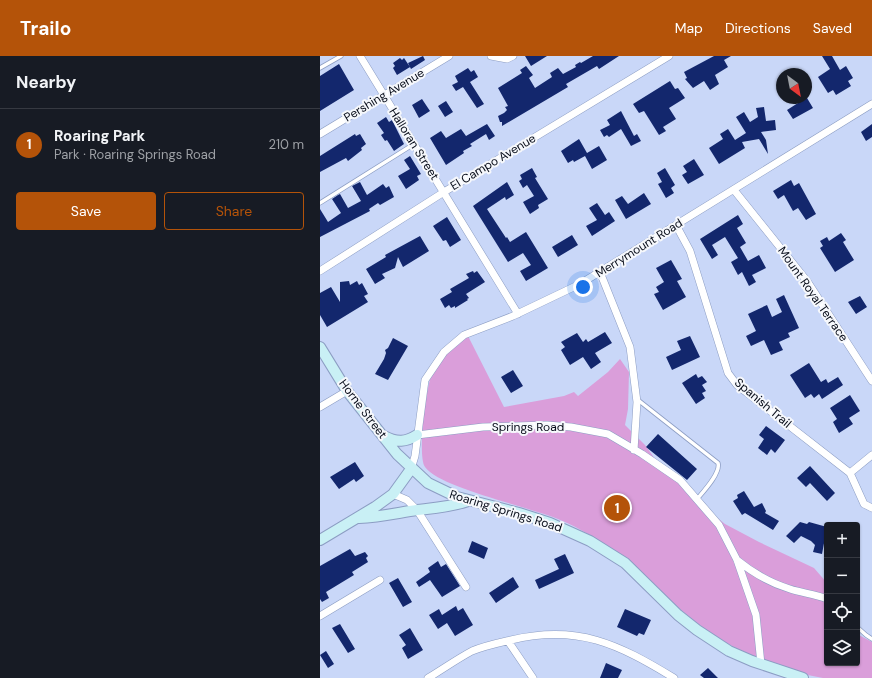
<!DOCTYPE html>
<meta charset="utf-8">
<style>
body{margin:0;font-family:"DM Sans",sans-serif;background:#20242c;color:#f1f3f6}
.controls{position:absolute;right:12px;bottom:12px;display:grid;overflow:hidden;border-radius:4px;box-shadow:0 1px 3px #0004}
.controls button{width:36px;height:36px;display:grid;place-items:center;padding:0;border:0;border-bottom:1px solid #363941;background:#171b24;color:#f1f3f6;font:20px sans-serif}
.compass{position:absolute;left:456px;top:12px;width:36px;height:36px;border-radius:50%;background:#171b24;box-shadow:0 1px 3px #0004;rotate:148deg}
.you{position:absolute;left:263px;top:231px;width:14px;height:14px;margin:-10px;border:3px solid #fff;border-radius:50%;background:#1a73e8;box-shadow:0 0 0 6px #1a73e833}
.badge{display:grid;place-items:center;width:26px;height:26px;border-radius:50%;background:#b45309;color:#fff;font-size:13px;font-weight:700}
.pin{position:absolute;translate:-50% -50%;border:2px solid #fff;box-shadow:0 1px 4px #0006}
.list{margin:0;padding:0;list-style:none}
h2{display:flex;justify-content:space-between;align-items:center;height:52px;margin:0;padding:0 16px;font-size:17px}
h2 small{font-size:13px;font-weight:400;color:#9ea1a6}
.list li{display:grid;grid-template-columns:26px 1fr auto;gap:12px;align-items:center;box-sizing:border-box;height:72px;padding:0 16px;border-top:1px solid #363941}
.list b{display:block;font-size:15px;white-space:nowrap}
.list p{margin:0;font-size:13px;white-space:nowrap;color:#9ea1a6}
.list em{font-size:13px;font-style:normal;color:#9ea1a6}
.actions{display:flex;gap:8px;padding:12px 16px}
.actions a{flex:1;padding:9px 0;border:1px solid #b45309;border-radius:4px;text-align:center;font-size:14px;color:#b45309}
.actions .main{background:#b45309;color:#fff}
.icon{flex:none;width:22px;height:22px;fill:none;stroke:currentColor;stroke-width:2;stroke-linecap:round;stroke-linejoin:round}
.map{position:relative;flex:none;width:552px;height:622px;overflow:hidden}
header{display:flex;align-items:center;gap:24px;box-sizing:border-box;height:56px;padding:0 20px;background:#b45309;color:#fff}
header strong{font-size:19px}
nav{display:flex;gap:22px;margin-inline-start:auto;font-size:14px}
main{display:flex}
aside{flex:1;background:#171b24}
.map>svg:first-child{display:block}
.green{fill:#da9eda}
.building{fill:#13276d}
.lines{fill:none;stroke-linecap:round;stroke-linejoin:round}
.lane-casing{stroke:#8c9dc3;stroke-width:5}
.street-casing{stroke:#8c9dc3;stroke-width:8}
.secondary-casing{stroke:#8c9dc3;stroke-width:12}
.lane{stroke:#fff;stroke-width:3.5}
.street{stroke:#fff;stroke-width:7}
.secondary{stroke:#c9f0f5;stroke-width:10}
.labels{text-anchor:middle;dominant-baseline:central;stroke-width:4;stroke-linejoin:round;paint-order:stroke}
.street-label{font-size:12px;fill:#060b18;stroke:#f6f8fc}
</style>
<header>
<strong>Trailo</strong>
<nav><a>Map</a><a>Directions</a><a>Saved</a></nav>
</header>
<main>
<aside>
<h2>Nearby<small></small></h2>
<ul class="list">
<li><span class="badge">1</span><div><b>Roaring Park</b><p>Park · Roaring Springs Road</p></div><em>210 m</em></li>
</ul>
<div class="actions"><a class="main">Save</a><a>Share</a></div>
</aside>
<div class="map">
<svg width="552" height="622" viewBox="0 0 552 622">
<rect width="100%" height="100%" fill="#c9d7f8"/>
<path class="green" d="M148 280 184 351 244 340 254 336 258 340 288 316 300 303 309 316 308 353 305 369 325 389 338 407 395 460 405 468 439 486 494 512 507 527V607H537V578L552 586V622C536 622 518 622 503 622 455 614 404 591 367 559 327 525 294 488 245 466 216 452 121 433 105 411 97 401 106 328 113 315 120 301 136 290 148 280Z"/>
<path class="building" d="M103 0 105 4 91 13 88 7Z
M205 0H227L211 10Z
M273 0H299L279 13 277 10 246 28 248 31 182 70V66H180L178 60 184 57 187 54 185 51 188 50 178 32 202 17 200 14 206 10 213 19 209 22 215 32 232 21 230 17 238 12 243 18 256 11 255 9 260 6 261 7Z
M394 0H411L404 4 408 11 395 19 399 28 390 34 384 25 373 32 365 23 367 22 364 16Z
M502 0H512L520 14 526 10 533 22 528 25 531 30 516 39 513 34 508 37 498 21 510 13Z
M80 2 82 4 84 2 90 11 77 19 73 12 75 10 73 7Z
M19 8 34 34 0 55V20Z
M148 12 151 16 154 14 158 21 150 26 164 48 157 52 143 31 136 35 132 29 138 26 135 20Z
M350 25 355 33 358 32 365 42 349 52 356 63 343 71 346 75 339 79 324 55 319 57 313 48Z
M474 42H487L493 52 473 63 467 54 478 47Z
M102 43 110 55 99 62 92 49Z
M126 45 133 56 125 61 118 50Z
M444 51 446 65 455 64 456 74 441 76 446 84 448 98 439 83 422 86 425 92 399 108 389 92 403 83 400 78 408 73 415 84 426 77 416 61 424 56 430 66 438 61 436 52Z
M301 55 314 80 317 78 321 85 311 90 301 73 289 81 287 79 284 81 280 74 290 69 287 64Z
M66 61 69 66 72 64 84 88 74 95 67 84 65 85 61 79 64 77 57 67Z
M167 68 175 80 169 84 166 78 150 88 152 90 143 95 144 97 126 109 110 82 121 75 126 82 141 73 146 80Z
M552 68V81L546 85 541 76Z
M35 78 36 80 40 78 46 88 41 92 42 94 28 105 26 102 0 116V100Z
M259 83 267 97 279 90 287 104 272 113 265 100 254 106 253 104 248 107 241 95Z
M90 100 101 118 97 120 99 124 86 133 78 120 90 113 84 104Z
M374 103 384 119 368 128 362 119 367 116 363 110Z
M212 112 217 121 215 122 228 143 218 149 219 152 210 158 203 146 214 140 207 129 203 132 199 125 202 123 200 119Z
M345 112 355 129 351 132 354 137 346 142 338 128 342 126 337 117Z
M471 124 474 130 479 127 496 158 486 164 478 152 473 155 464 139 458 143 453 135Z
M40 126 47 139 63 128 66 132 69 130 74 141 60 149 58 147 49 153 50 155 0 181V153L8 166 21 157 12 143 18 139 20 138 28 152 41 145 32 130Z
M187 126 194 139 186 144 185 141 167 153 186 182 187 181 190 186 206 176 228 212 206 225 200 215 211 209 203 197 188 206 153 150Z
M324 137 331 148 306 163 295 144 302 140 308 148Z
M277 147 285 159 289 156 295 165 272 180 266 170 277 164 269 152Z
M418 159 423 168 417 172 426 187 420 191 428 205 439 199 446 212 432 219 436 226 429 230 422 216 418 219 411 206 418 202 405 181 392 189 398 199 392 203 380 183Z
M127 161 141 184 130 191 126 184 123 185 113 170Z
M521 177 526 184 523 186 534 204 515 216 500 192 503 190 500 185 507 181 509 185Z
M252 179 258 189 238 201 232 191Z
M100 180 109 195 83 211 78 201 75 212 62 218 65 222 55 228 46 213 66 201 65 199Z
M351 204 362 223 357 225 366 241 343 254 334 238 339 236 336 231 344 226 336 212Z
M153 215 154 217 157 215 165 226 146 238 149 242 147 243 148 244 135 252V250L131 252 129 249 125 252 120 243 132 236 130 233 149 222 146 218Z
M29 225 30 229 37 225 39 229 42 227 48 238 44 240 48 246 7 271 0 259V237L11 231 20 246V226Z
M464 239 479 272 468 277 470 281 459 286 463 294 451 299 444 284 431 290 426 280 436 275 428 258 447 249 452 261 462 256 456 243Z
M540 240 547 251 536 258 528 246Z
M285 276 292 287 275 297 281 306 271 313 263 301 250 309 241 294 245 291 241 286 257 277 263 286 266 283 268 286Z
M370 280 380 301 352 314 346 301 361 294 357 285Z
M73 282 88 290 68 324 55 318 64 303 66 297 65 294 68 292Z
M489 307 501 326 506 323 508 327 518 321 523 329 502 343 499 338 494 342 491 338 485 342 470 319Z
M193 314 203 330 191 337 181 321Z
M376 318 378 322 382 320 387 326 382 329 386 335 382 337 385 342 376 348 362 327Z
M530 339 540 355 529 362 533 368 519 377 513 366 517 363 510 352Z
M446 370 465 384 455 397 451 393 447 399 438 392 444 383 439 379Z
M338 378 377 413 367 424 326 391Z
M35 406 44 420 36 426 34 423 19 433 10 421Z
M490 410 515 437 507 445 490 427 486 431 477 422Z
M424 435 434 451 442 447 446 455 445 457 459 465 453 474 425 457 422 459 413 445 418 442 417 439Z
M480 466 487 468 489 466 507 471 502 498 493 496 495 489 491 485 481 480 474 487 466 480Z
M152 485 168 492 164 503 148 496Z
M30 493 35 500 45 496 48 500 46 502 48 506 32 516 34 519 6 536 9 542 2 546 0 543V510Z
M245 498 254 517 219 533 215 524 239 513 234 503Z
M118 505 121 511 126 508 140 530 122 541 110 524 99 531 96 526 110 516 108 512Z
M193 521 199 531 176 547 169 537Z
M78 522 92 546 83 551 69 527Z
M136 550 138 555 143 552 153 569 135 580 127 567 118 573 109 559 119 553 122 559Z
M305 553 331 564 324 579 319 577 317 580 297 571Z
M20 568 35 593 28 597 12 572Z
M90 572 103 594 88 603 82 592 86 589 79 579Z
M6 595 14 608 8 612 0 599Z
M286 607 302 614 298 622H280Z
M388 612 398 622H384L380 619Z"/>
<g class="lines">
<g class="lane-casing">
<path id="lane" d="M0 12 21 0
M0 147 94 88
M318 344 398 407C401 417 383 436 377 443
M537 571 546 579 552 583"/>
</g>
<g class="street-casing">
<path id="street" d="M40 0 198 258
M171 0 187 3 193 0
M0 78 129 0
M414 134 487 225 552 325
M356 169 370 195 408 317 417 329 530 417 544 448 552 452
M0 215 124 136 349 0
M280 216 310 291 317 346 314 394
M0 351 27 335
M97 379 163 371 227 369 251 371 288 378 322 398 360 424 399 469 417 504 436 559 441 608
M91 413 95 400 105 324 124 296 144 279 193 260 260 228 552 48
M530 417 552 399
M73 438 87 444 97 454 146 531
M417 504C433 517 450 527 470 533 482 537 495 538 507 543
M0 560 60 524
M188 585 213 622
M108 622C123 613 137 603 152 595 164 590 178 587 191 584 258 568 298 588 354 622"/>
</g>
<g class="secondary-casing">
<path id="secondary" d="M0 291 27 335 77 398 108 427 137 441 199 457 230 467 270 485 305 507 358 559 377 574 409 595 432 605 483 622
M64 380C77 387 86 386 97 379
M39 462C59 461 77 457 97 454 115 452 131 451 148 445
M0 484 55 451 73 438 91 413"/>
</g>
<use href="#lane" class="lane"/>
<use href="#street" class="street"/>
<use href="#secondary" class="secondary"/>
</g>
<g class="labels">
<g class="street-label">
<text transform="translate(64 39) rotate(-31)">Pershing Avenue</text>
<text transform="translate(94 88) rotate(58)">Halloran Street</text>
<text transform="translate(173 106) rotate(-31)">El Campo Avenue</text>
<text transform="translate(319 192) rotate(-32)">Merrymount Road</text>
<text transform="translate(493 238) rotate(55)">Mount Royal Terrace</text>
<text transform="translate(443 347) rotate(40)">Spanish Trail</text>
<text transform="translate(43 353) rotate(53)">Horne Street</text>
<text x="208" y="371">Springs Road</text>
<text transform="translate(186 455) rotate(17)">Roaring Springs Road</text>
</g>
</g>
</svg>
<div class="controls">
<button>+</button>
<button>−</button>
<button><svg class="icon" aria-label="locate" viewBox="0 0 24 24"><circle cx="12" cy="12" r="6"/><path d="M12 2v4M12 18v4M2 12h4M18 12h4"/></svg></button>
<button><svg class="icon" aria-label="layers" viewBox="0 0 24 24"><path d="M12 4l9 5-9 5-9-5zM3 14l9 5 9-5"/></svg></button>
</div>
<svg class="compass" viewBox="-18 -18 36 36"><path d="M0-13l5 13h-10z" fill="#e53935"/><path d="M0 13l5-13h-10z" fill="#9ea1a6"/></svg>
<div class="you"></div>
<div class="pin badge" style="left:297px;top:452px">1</div>
</div>
</main>
